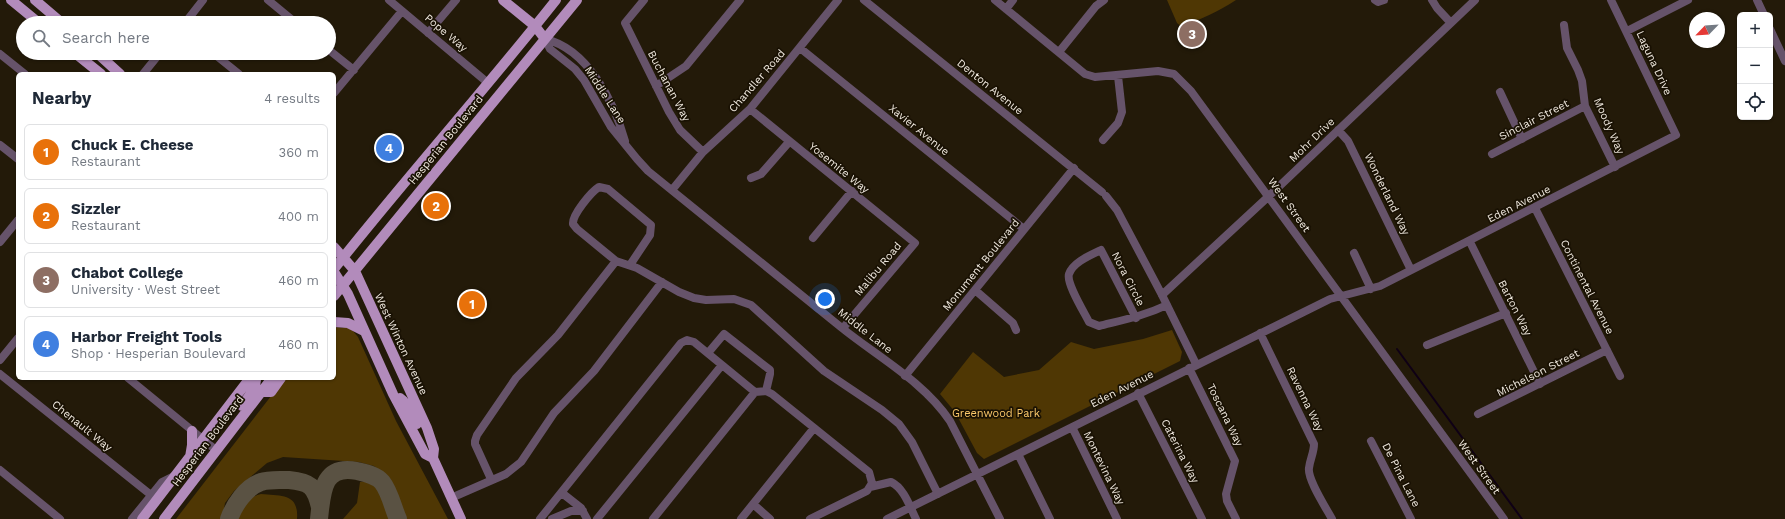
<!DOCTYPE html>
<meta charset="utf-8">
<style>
body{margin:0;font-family:"Work Sans",sans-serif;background:#f2f2f3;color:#1f2937}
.controls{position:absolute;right:12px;top:12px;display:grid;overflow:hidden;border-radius:6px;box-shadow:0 1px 3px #0004}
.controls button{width:36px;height:36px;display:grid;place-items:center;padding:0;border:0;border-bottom:1px solid #e0e1e3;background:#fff;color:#1f2937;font:20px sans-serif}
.compass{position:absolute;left:1689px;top:12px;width:36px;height:36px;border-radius:50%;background:#fff;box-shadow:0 1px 3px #0004;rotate:245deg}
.you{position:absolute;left:825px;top:299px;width:14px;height:14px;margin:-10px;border:3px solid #fff;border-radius:50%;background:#1a73e8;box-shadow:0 0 0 6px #1a73e833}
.badge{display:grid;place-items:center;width:26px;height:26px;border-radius:50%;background:#d93025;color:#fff;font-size:13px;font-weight:700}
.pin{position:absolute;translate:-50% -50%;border:2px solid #fff;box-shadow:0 1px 4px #0006}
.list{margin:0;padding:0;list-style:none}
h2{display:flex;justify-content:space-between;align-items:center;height:52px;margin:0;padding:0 16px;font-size:17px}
h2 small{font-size:13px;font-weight:400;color:#747a83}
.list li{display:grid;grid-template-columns:26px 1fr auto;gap:12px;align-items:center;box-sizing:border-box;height:56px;margin:0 8px 8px;padding:0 8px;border:1px solid #e0e1e3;border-radius:6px}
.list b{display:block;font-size:15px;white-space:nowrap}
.list p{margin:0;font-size:13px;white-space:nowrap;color:#747a83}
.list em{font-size:13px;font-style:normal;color:#747a83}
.icon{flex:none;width:22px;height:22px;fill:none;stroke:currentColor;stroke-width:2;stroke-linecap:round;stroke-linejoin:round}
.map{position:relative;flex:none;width:1785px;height:519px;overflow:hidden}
.search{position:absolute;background:#fff;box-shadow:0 1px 3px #0004;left:16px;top:16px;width:320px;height:44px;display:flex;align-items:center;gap:10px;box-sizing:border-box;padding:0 14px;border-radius:22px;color:#747a83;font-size:15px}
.panel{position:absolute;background:#fff;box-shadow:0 1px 3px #0004;left:16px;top:72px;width:320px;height:308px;border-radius:6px}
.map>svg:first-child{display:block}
.green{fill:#4f3704}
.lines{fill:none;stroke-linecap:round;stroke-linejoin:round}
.stream{stroke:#0f0015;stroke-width:2}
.taxiway{stroke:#5a5243;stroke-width:18}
.minor{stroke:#66536a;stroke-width:8}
.major{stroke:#b28bbb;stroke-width:10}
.labels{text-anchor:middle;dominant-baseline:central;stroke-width:3.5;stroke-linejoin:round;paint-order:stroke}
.street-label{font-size:11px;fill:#efe8de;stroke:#191103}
.park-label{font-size:11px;fill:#fcc96b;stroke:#191103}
</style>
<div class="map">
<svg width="1785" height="519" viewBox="0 0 1785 519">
<rect width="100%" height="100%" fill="#231a09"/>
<path class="green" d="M1167 0H1236C1218 12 1202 18 1182 27L1177 23Z
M345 326 353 331 358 337 396 421 448 519H406L390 482 386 475 374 466 359 462 283 457 267 463 234 491 225 503 222 519H176L285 378H334V327L343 328Z
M1172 330 1182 352 1180 361 984 459 977 453 955 412 940 394 973 352 1004 377 1039 370 1071 342 1094 349 1143 339Z
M368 481C383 485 387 506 392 519H343L357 503 360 482Z
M261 494C281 496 299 493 297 519H235C240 508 249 496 261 494Z"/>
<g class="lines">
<path class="stream" d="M1397 349 1522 519"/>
<path class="taxiway" d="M229 519C234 505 246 487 261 482 269 479 280 480 289 480 310 482 315 486 320 507
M319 519C322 493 322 464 357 471 366 473 376 475 382 482 390 492 393 508 398 519"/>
<path class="minor" d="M268 0 296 23
M389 0 488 83
M644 0 625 23 669 112 680 130 703 152
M864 0 1102 192
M995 0 1085 74 1095 77 1158 71 1174 74 1191 91 1504 519
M1375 0 1378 2 1384 0
M1432 0 1437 8 1450 22
M1757 0 1764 15
M1006 9 1013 0
M185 23 203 0
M1564 25 1567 48 1578 70 1582 81 1585 106 1615 167
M1770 29 1785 61
M1627 31 1688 0
M428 33 456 0
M545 39 550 49 575 69 584 80 611 127 637 159 648 171C713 223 777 276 842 328 878 357 924 382 950 421L1000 519
M545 39C588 49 614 102 625 141
M800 48 1024 229
M329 50 354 70
M1059 52 1096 6 1104 0
M213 53 239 74
M0 54 25 74
M143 74 160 53
M656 86 686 66 740 0
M1500 92 1522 139
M334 93 402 11
M750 109 915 243 843 328
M1338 130 1348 141 1411 270
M1103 140 1118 123 1122 112 1118 76
M0 145 18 159
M1492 154 1585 106
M751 178 761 174 789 142
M672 190 703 152 750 109 838 0
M1106 196 1117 210 1162 295 1196 364
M1535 208 1620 376
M813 238 852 191
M0 242 18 220
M1470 242 1540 384
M1354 253 1371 289
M630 265 650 235 651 225 608 189 599 187C591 192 572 215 573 224L577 229 616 261 637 268 679 292 694 298 706 300 734 299 751 305 824 371 882 410 899 424 912 442 938 494
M975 290 1013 323 1016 330
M1162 295 1269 196 1475 0
M1136 318 1101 250C1091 255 1073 262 1069 274 1066 283 1084 312 1089 322L1099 326C1123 320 1144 316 1167 305
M1260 333 1314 444C1314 453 1310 459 1309 468 1307 479 1326 508 1332 519
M1427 345 1506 313
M708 353 724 334 770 370V374L766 391
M0 360 18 338
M1189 368 1235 461 1226 494 1227 501 1236 519
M0 374 151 495
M905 376 1074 168
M128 378 216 450
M1138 393 1202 519
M1478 414 1607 350
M1072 427 1117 519
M1371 441 1411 519
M1018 454 1050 519
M0 470 60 519
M491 479 475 444V441L477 435 516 378 558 335 616 261
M870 487 891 482C904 488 910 507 916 519
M562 493 581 508 587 519
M451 498 506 474 521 462 554 413 594 371 662 282
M753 504 770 519
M132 519 162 482 174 476
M540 519 681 343 687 340 694 342 755 392 766 391 772 394 869 472 872 483 867 491 810 519
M552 519 571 511H583
M597 519 722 365
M653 519 755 392
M741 519 814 428
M887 519 1330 299 1380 286 1676 135 1611 0"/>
<path class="major" d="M11 0 39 23
M35 0 62 23
M503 0 535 26 545 39
M75 53 101 74
M97 53 120 74
M334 247 355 271 427 428 434 449 433 458 461 519
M334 269C406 178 484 91 556 0
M334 272 348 294 393 394 425 454 433 458
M334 296 577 0
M334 322 348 323 364 331
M261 392H271L281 378
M400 398C408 403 412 416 417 424
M242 406C247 398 257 388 256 378
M190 457 192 445V431
M142 519 250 378
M164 519 272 378"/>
</g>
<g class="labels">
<g class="street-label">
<text transform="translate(446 33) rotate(40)">Pope Way</text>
<text transform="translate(1654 63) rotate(65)">Laguna Drive</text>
<text transform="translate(757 81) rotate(-49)">Chandler Road</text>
<text transform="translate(669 86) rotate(62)">Buchanan Way</text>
<text transform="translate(990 87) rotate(39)">Denton Avenue</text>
<text transform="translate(605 95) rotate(57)">Middle Lane</text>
<text transform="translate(1534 120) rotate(-27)">Sinclair Street</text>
<text transform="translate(1609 126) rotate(66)">Moody Way</text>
<text transform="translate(919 130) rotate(39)">Xavier Avenue</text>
<text transform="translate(446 140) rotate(-51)">Hesperian Boulevard</text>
<text transform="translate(1312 140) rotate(-44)">Mohr Drive</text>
<text transform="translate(839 168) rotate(39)">Yosemite Way</text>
<text transform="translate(1387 194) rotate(64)">Wonderland Way</text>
<text transform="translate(1519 204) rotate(-27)">Eden Avenue</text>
<text transform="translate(1289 205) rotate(54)">West Street</text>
<text transform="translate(981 265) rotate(-51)">Monument Boulevard</text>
<text transform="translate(878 269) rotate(-50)">Malibu Road</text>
<text transform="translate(1128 279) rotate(63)">Nora Circle</text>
<text transform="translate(1587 287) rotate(63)">Continental Avenue</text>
<text transform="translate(1515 308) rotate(63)">Barton Way</text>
<text transform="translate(865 331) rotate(38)">Middle Lane</text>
<text transform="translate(401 344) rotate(65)">West Winton Avenue</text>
<text transform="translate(1538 373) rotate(-27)">Michelson Street</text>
<text transform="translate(1122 389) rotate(-27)">Eden Avenue</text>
<text transform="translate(1305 399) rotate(64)">Ravenna Way</text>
<text transform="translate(1225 415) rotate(64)">Toscana Way</text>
<text transform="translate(82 426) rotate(39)">Chenault Way</text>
<text transform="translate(208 441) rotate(-53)">Hesperian Boulevard</text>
<text transform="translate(1180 451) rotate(63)">Caterina Way</text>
<text transform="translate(1479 467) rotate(54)">West Street</text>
<text transform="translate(1104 468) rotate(64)">Montevina Way</text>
<text transform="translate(1401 475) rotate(63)">De Pina Lane</text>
</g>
<g class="park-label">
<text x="996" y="413">Greenwood Park</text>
</g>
</g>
</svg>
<div class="controls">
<button>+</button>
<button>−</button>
<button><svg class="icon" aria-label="locate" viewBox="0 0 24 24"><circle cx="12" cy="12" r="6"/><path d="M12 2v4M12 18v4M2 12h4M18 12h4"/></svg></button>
</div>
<svg class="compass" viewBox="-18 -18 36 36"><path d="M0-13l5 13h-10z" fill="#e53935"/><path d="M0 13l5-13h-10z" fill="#747a83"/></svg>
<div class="you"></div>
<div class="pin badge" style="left:472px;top:304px;background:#e8710a">1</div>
<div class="pin badge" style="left:436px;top:206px;background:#e8710a">2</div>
<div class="pin badge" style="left:1192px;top:34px;background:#8d6e63">3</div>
<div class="pin badge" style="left:389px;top:148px;background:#3f7fe0">4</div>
<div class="search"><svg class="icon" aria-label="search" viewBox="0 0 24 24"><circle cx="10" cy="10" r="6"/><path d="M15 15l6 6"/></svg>Search here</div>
<section class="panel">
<h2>Nearby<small>4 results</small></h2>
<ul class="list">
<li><span class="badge" style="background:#e8710a">1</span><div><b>Chuck E. Cheese</b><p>Restaurant</p></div><em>360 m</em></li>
<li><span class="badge" style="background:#e8710a">2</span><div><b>Sizzler</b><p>Restaurant</p></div><em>400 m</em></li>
<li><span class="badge" style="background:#8d6e63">3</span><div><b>Chabot College</b><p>University · West Street</p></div><em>460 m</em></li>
<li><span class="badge" style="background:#3f7fe0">4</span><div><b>Harbor Freight Tools</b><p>Shop · Hesperian Boulevard</p></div><em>460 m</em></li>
</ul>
</section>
</div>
